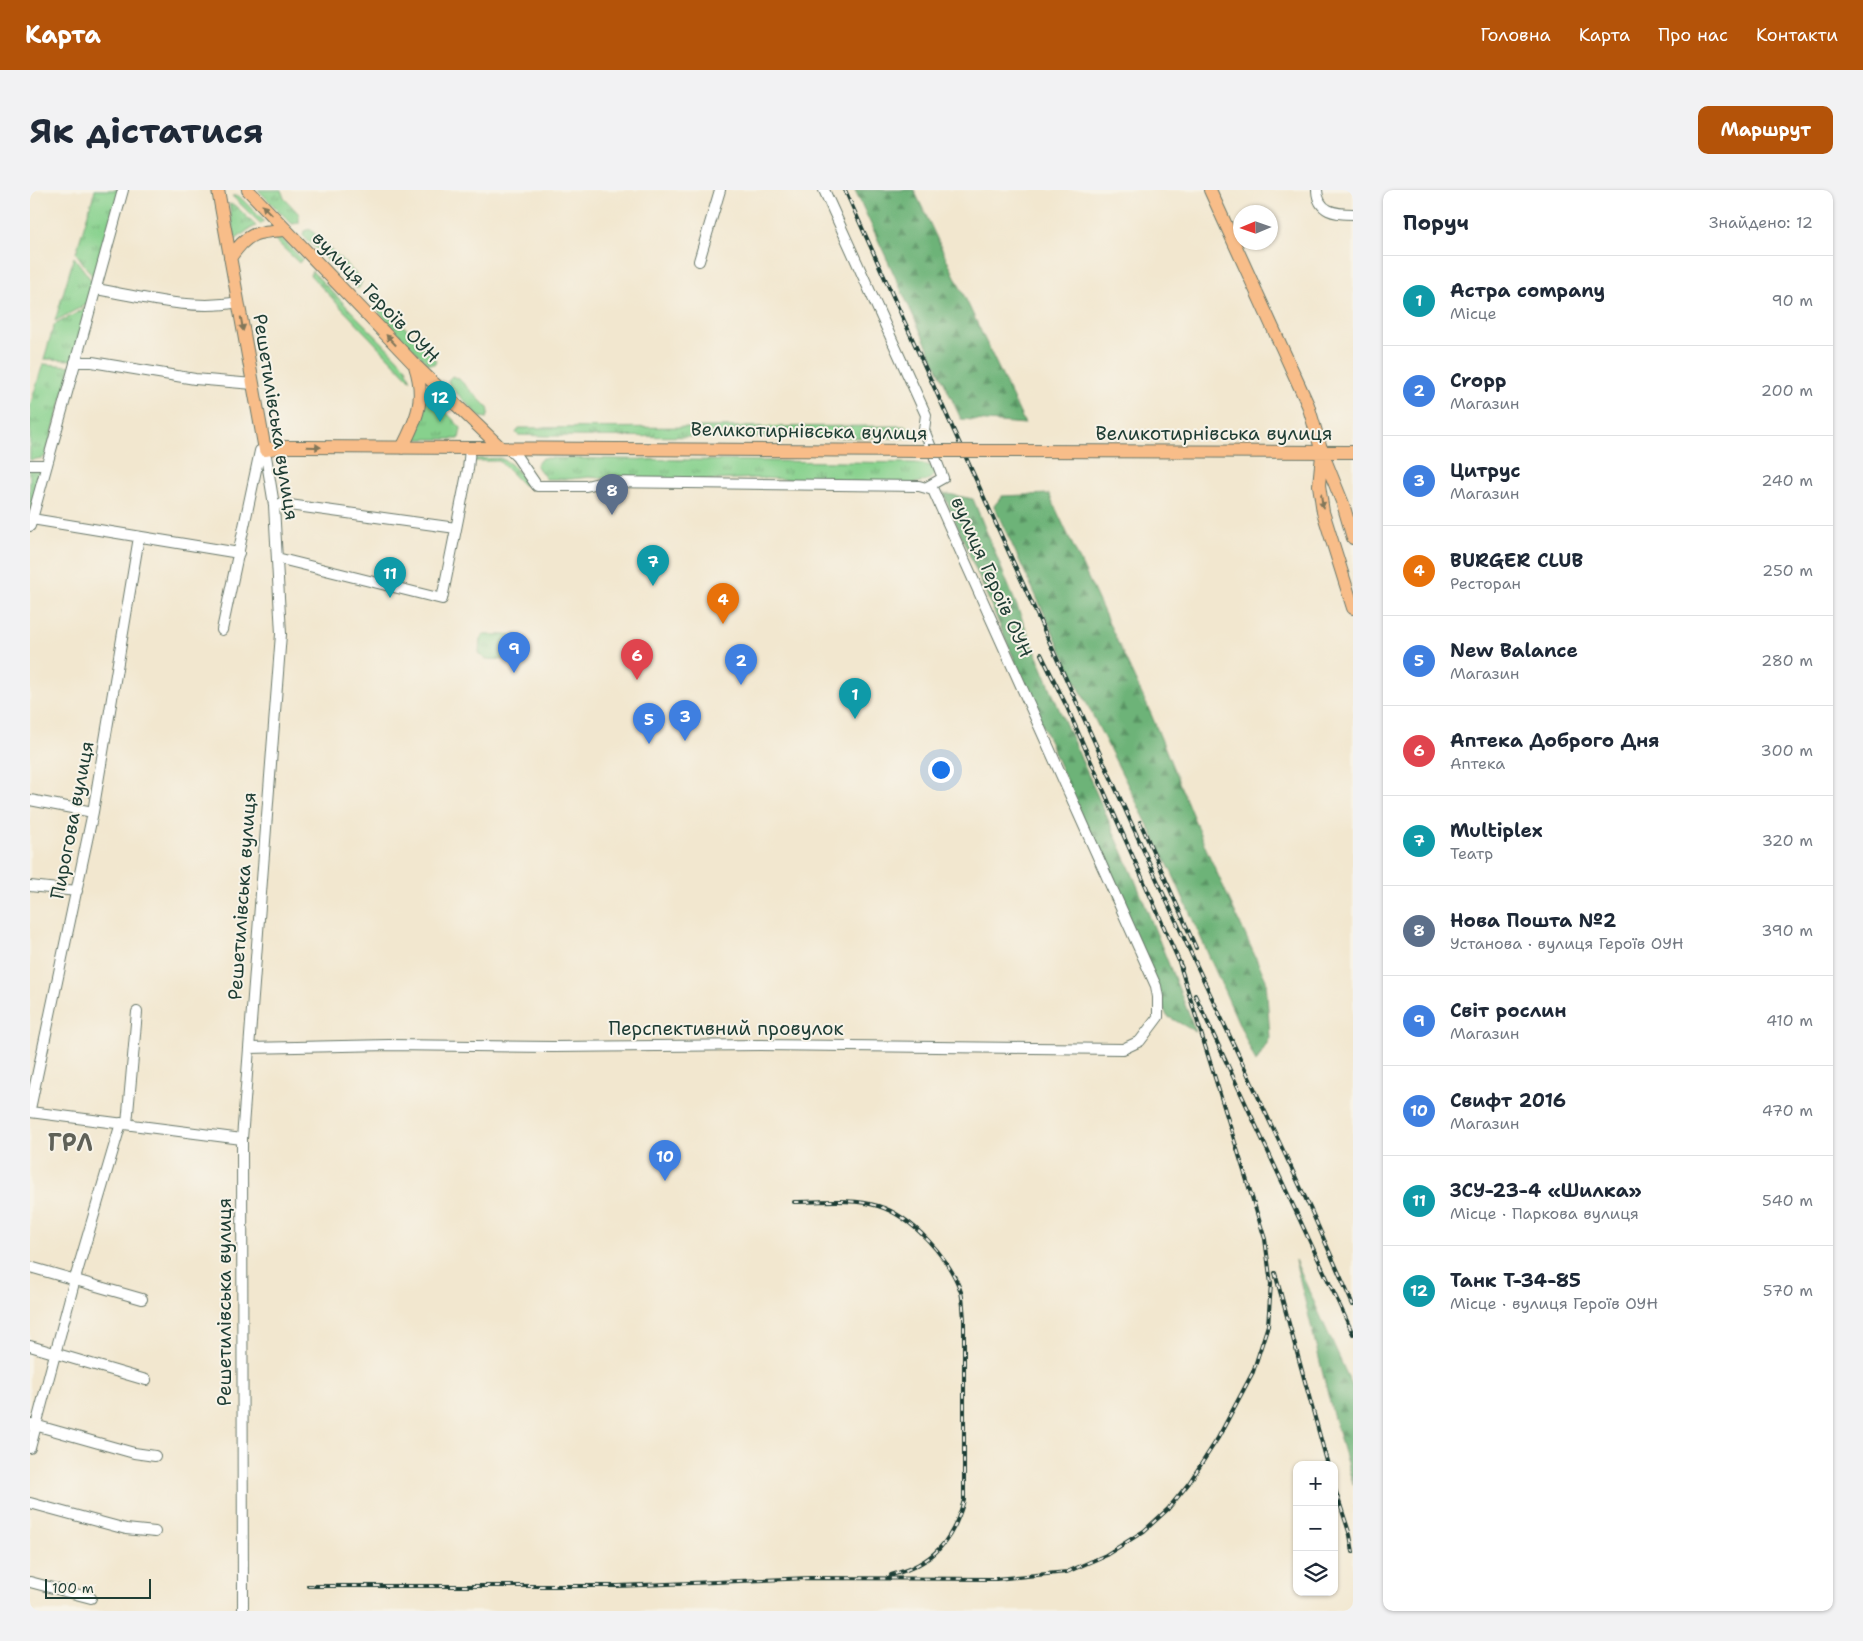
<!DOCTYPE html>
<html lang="uk">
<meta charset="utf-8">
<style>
body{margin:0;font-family:"Shantell Sans",sans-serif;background:#f2f2f3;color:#1f2937}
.controls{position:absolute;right:15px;bottom:15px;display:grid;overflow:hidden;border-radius:10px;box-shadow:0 1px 4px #0004}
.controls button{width:45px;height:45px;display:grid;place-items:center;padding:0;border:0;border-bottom:1px solid #e0e1e3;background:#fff;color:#1f2937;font:25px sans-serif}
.compass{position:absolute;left:1203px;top:15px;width:45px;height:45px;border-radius:50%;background:#fff;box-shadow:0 1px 4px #0004;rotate:268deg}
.scale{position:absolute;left:15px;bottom:12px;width:106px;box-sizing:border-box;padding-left:5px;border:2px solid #1f3d34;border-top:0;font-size:14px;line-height:18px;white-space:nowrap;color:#1f3d34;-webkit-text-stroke:4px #f7f3e8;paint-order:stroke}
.you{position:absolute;left:910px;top:579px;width:18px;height:18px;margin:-12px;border:4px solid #fff;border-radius:50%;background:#1a73e8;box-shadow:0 0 0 8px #1a73e833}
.badge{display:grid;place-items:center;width:32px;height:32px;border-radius:50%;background:#b45309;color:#fff;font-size:16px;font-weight:700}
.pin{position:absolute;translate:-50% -41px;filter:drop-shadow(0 1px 2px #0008)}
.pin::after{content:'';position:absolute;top:26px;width:18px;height:15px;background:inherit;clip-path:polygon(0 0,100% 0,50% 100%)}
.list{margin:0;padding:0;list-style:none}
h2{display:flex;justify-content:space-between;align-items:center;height:65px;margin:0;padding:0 20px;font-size:21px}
h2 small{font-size:16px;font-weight:400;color:#747a83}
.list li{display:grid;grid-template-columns:32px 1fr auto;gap:15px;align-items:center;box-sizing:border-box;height:90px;padding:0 20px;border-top:1px solid #e0e1e3}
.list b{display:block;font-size:19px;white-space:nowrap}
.list p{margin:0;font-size:16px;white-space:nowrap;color:#747a83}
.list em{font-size:16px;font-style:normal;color:#747a83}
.icon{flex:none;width:28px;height:28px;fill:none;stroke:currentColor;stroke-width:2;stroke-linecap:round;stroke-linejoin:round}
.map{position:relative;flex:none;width:1323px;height:1421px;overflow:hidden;border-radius:10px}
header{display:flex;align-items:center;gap:30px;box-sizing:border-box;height:70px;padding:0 25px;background:#b45309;color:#fff}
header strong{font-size:24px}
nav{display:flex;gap:28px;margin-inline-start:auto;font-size:18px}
.intro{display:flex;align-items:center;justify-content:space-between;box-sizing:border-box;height:120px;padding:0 30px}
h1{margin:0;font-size:35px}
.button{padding:12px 22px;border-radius:10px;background:#b45309;color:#fff;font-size:18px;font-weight:700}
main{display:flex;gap:30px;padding:0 30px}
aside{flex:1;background:#fff;border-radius:10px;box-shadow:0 1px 4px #0004}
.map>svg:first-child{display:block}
.grass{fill:url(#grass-tufts);stroke:#538760}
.forest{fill:url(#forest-firs);stroke:#467856}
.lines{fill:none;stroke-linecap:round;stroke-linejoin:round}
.minor-casing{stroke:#69786a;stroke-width:12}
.major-casing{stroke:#69786a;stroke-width:14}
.minor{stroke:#fff;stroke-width:10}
.major{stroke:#f8bd89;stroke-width:12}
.rail-casing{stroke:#1f3d34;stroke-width:4}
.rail{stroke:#f7f3e8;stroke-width:2;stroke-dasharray:5.5;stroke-linecap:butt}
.major-bridge-casing{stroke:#69786a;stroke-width:14;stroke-linecap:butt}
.major-bridge{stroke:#f8bd89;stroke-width:12}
.oneway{fill:#81775a}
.labels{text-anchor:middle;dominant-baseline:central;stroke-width:4;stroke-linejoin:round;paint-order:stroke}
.street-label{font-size:19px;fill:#1f3d34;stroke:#f7f3e8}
.district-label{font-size:24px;font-weight:bold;letter-spacing:1px;fill:#5f6158;stroke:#f7f3e8}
</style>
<header>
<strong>Карта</strong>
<nav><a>Головна</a><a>Карта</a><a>Про нас</a><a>Контакти</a></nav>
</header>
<div class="intro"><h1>Як дістатися</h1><a class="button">Маршрут</a></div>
<main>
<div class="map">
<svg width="1323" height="1421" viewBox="0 0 1323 1421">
<defs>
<pattern id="grass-tufts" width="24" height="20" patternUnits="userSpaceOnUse" patternTransform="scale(1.25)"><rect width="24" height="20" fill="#87d18d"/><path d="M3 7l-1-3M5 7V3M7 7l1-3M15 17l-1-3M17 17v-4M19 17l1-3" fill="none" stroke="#6eab74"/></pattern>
<pattern id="forest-firs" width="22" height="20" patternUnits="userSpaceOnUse" patternTransform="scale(1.25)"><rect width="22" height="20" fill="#6db378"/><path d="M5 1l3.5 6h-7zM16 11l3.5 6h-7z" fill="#599363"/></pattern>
</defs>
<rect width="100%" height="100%" fill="#f7f3e8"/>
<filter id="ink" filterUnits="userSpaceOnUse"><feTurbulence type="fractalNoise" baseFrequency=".02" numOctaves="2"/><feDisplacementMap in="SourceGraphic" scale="10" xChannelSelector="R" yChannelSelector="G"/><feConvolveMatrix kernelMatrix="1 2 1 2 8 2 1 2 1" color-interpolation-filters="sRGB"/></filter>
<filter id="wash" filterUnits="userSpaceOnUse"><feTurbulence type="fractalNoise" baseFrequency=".0096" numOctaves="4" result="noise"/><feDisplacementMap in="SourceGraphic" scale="20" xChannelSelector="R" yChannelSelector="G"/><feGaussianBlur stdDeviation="1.12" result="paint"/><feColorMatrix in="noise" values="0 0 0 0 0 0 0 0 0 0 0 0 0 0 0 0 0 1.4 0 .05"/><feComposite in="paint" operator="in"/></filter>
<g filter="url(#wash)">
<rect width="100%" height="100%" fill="#f2e7cf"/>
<path class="grass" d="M65 0H91L65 90 46 63Z
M228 0H251L254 8 269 24V33L262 34Z
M202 6H209L234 31 231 34Z
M199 14 206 16 226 36 218 40 205 50Z
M280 39 326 84 332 91 329 98H326L273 46 274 41Z
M240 45 249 46 272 69 269 73Z
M44 67 64 94 59 113 25 131Z
M282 81 376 177 381 191 280 85Z
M351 116 355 117 402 165 406 171 404 174H398L349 123 348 118Z
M58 117 43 170 14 169 24 135Z
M13 174 41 176 16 265 13 268 0 270V216Z
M422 186 428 188 458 218 459 222 457 228 450 227 420 196 418 190Z
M398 203 431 238 429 249H382Z
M874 236 887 239 892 243 893 248 514 246 488 245 486 243 489 238Z
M470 268C482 273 492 283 497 295H493L469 271H443V269Z
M512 268 886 273 907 277C907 290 891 292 881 294L728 288 683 290 582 289 559 287 541 289H516L506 275Z
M0 277 9 280 10 285 0 322Z
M453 445H487L492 447 494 452V462L484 470 455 469 449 464 450 449Z"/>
<path class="forest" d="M825 0H884L995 234 931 229Z
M913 303 943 309 1029 519 1105 690 1166 842 1137 826Z
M1019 304 1121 524 1177 661 1236 790 1240 848 1226 872 1143 685 1048 496 964 316 972 306Z
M1265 1070 1323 1198V1294L1303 1225Z"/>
</g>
<g filter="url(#ink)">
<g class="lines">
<g class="minor-casing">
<path id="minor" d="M794 0 896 225 894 240 913 288 897 297
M1287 0C1288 22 1305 24 1323 24
M669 71 690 0
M66 99C111 107 164 121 208 112
M45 172H62L165 189 223 194
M0 275H17
M244 315 252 314 426 338
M2 329 209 363
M0 336 93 0
M247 368 412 409 438 279 440 259
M192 440 230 261 235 260 244 315 251 444 212 949 213 1421
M0 610 63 622
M0 696 47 701
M219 858 359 855 523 857 730 855 1093 859 1110 851 1128 827V807L1126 796 903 300 889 296 573 292 556 296H507L487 267 478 258
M0 919 63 622 109 347
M0 922 212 949
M97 934 107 822
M0 1077 112 1109
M0 1156 116 1190
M1 1234 104 1263 125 1266
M0 1258 45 1089 91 933
M0 1313 96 1339 125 1342
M0 1392 61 1408"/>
</g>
<g class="major-casing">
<path id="major" d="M188 0 235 260 250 257H275L898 261
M218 0 385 175 471 258
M1180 0 1278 215 1292 262 1313 314 1323 348
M200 68C218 42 226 42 256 40
M372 258C387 229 396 209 385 176
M956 261 1323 262
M1292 265 1289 295 1293 322 1323 418"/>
</g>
<use href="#minor" class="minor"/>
<use href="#major" class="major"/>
<g class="rail-casing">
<path id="rail" d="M815 0 1132 701 1281 1020 1323 1115
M1011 464 1036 515 1152 778
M1110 632 1166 758
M1165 805 1323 1144
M764 1012C791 1012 822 1008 848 1016 882 1026 920 1069 931 1102 933 1110 933 1120 934 1128V1310C923 1351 903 1374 861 1385
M1245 1083 1298 1275
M1304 1296 1320 1345 1323 1362
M278 1396H588L780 1388 966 1389 1037 1382 1076 1365 1114 1341 1138 1319 1159 1293 1188 1248 1223 1182 1238 1135 1241 1094 1235 1049 1149 772"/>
</g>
<use href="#rail" class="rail"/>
<g class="major-bridge-casing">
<path id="major-bridge" d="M898 261H956"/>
</g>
<use href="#major-bridge" class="major-bridge"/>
</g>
<defs><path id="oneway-solid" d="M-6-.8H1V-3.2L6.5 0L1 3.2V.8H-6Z" transform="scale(1.25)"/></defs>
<g class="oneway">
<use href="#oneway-solid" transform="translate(237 20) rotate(-134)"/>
<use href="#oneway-solid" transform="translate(212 134) rotate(80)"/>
<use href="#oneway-solid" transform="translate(361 150) rotate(-133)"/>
<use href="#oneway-solid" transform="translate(284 257) rotate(1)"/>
<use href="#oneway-solid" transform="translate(1292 311) rotate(82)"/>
</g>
</g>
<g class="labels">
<g class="street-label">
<text transform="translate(346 107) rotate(46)">вулиця Героїв ОУН</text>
<text transform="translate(246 227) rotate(81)">Решетилівська вулиця</text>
<text transform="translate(779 241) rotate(1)">Великотирнівська вулиця</text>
<text x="1184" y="243">Великотирнівська вулиця</text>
<text transform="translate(962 387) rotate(66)">вулиця Героїв ОУН</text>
<text transform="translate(42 630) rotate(-79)">Пирогова вулиця</text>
<text transform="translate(212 706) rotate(-86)">Решетилівська вулиця</text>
<text x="696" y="838">Перспективний провулок</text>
<text transform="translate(194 1112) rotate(-90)">Решетилівська вулиця</text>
</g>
<g class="district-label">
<text x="41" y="953">ГРЛ</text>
</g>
</g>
</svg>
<div class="controls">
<button>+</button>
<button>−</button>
<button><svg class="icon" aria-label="layers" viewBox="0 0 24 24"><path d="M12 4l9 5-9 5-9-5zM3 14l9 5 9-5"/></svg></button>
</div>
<svg class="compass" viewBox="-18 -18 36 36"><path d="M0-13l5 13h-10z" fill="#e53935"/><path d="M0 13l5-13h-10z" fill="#747a83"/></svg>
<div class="scale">100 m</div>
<div class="you"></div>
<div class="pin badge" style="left:825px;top:529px;background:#0f9aa8">1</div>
<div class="pin badge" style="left:711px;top:495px;background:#3f7fe0">2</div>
<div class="pin badge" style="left:655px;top:551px;background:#3f7fe0">3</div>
<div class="pin badge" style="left:693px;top:434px;background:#e8710a">4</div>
<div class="pin badge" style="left:619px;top:554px;background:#3f7fe0">5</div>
<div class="pin badge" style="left:607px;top:490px;background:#e0444e">6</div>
<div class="pin badge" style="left:623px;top:396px;background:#0f9aa8">7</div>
<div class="pin badge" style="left:582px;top:325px;background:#5c6f8a">8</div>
<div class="pin badge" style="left:484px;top:483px;background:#3f7fe0">9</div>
<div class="pin badge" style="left:635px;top:991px;background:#3f7fe0">10</div>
<div class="pin badge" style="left:360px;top:408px;background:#0f9aa8">11</div>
<div class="pin badge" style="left:410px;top:232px;background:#0f9aa8">12</div>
</div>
<aside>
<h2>Поруч<small>Знайдено: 12</small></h2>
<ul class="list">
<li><span class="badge" style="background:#0f9aa8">1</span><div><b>Астра company</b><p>Місце</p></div><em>90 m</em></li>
<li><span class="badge" style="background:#3f7fe0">2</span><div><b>Cropp</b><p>Магазин</p></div><em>200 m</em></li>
<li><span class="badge" style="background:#3f7fe0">3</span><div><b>Цитрус</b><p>Магазин</p></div><em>240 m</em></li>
<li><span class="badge" style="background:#e8710a">4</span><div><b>BURGER CLUB</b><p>Ресторан</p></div><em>250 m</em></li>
<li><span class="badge" style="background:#3f7fe0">5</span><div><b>New Balance</b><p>Магазин</p></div><em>280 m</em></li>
<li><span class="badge" style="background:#e0444e">6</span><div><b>Аптека Доброго Дня</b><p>Аптека</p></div><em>300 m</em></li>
<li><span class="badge" style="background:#0f9aa8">7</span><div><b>Multiplex</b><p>Театр</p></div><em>320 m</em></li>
<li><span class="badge" style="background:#5c6f8a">8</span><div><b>Нова Пошта №2</b><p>Установа · вулиця Героїв ОУН</p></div><em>390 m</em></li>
<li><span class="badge" style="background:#3f7fe0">9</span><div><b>Світ рослин</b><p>Магазин</p></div><em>410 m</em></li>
<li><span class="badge" style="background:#3f7fe0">10</span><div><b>Свифт 2016</b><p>Магазин</p></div><em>470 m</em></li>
<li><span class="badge" style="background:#0f9aa8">11</span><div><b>ЗСУ-23-4 «Шилка»</b><p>Місце · Паркова вулиця</p></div><em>540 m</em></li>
<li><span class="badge" style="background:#0f9aa8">12</span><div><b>Танк Т-34-85</b><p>Місце · вулиця Героїв ОУН</p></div><em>570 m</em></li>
</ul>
</aside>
</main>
